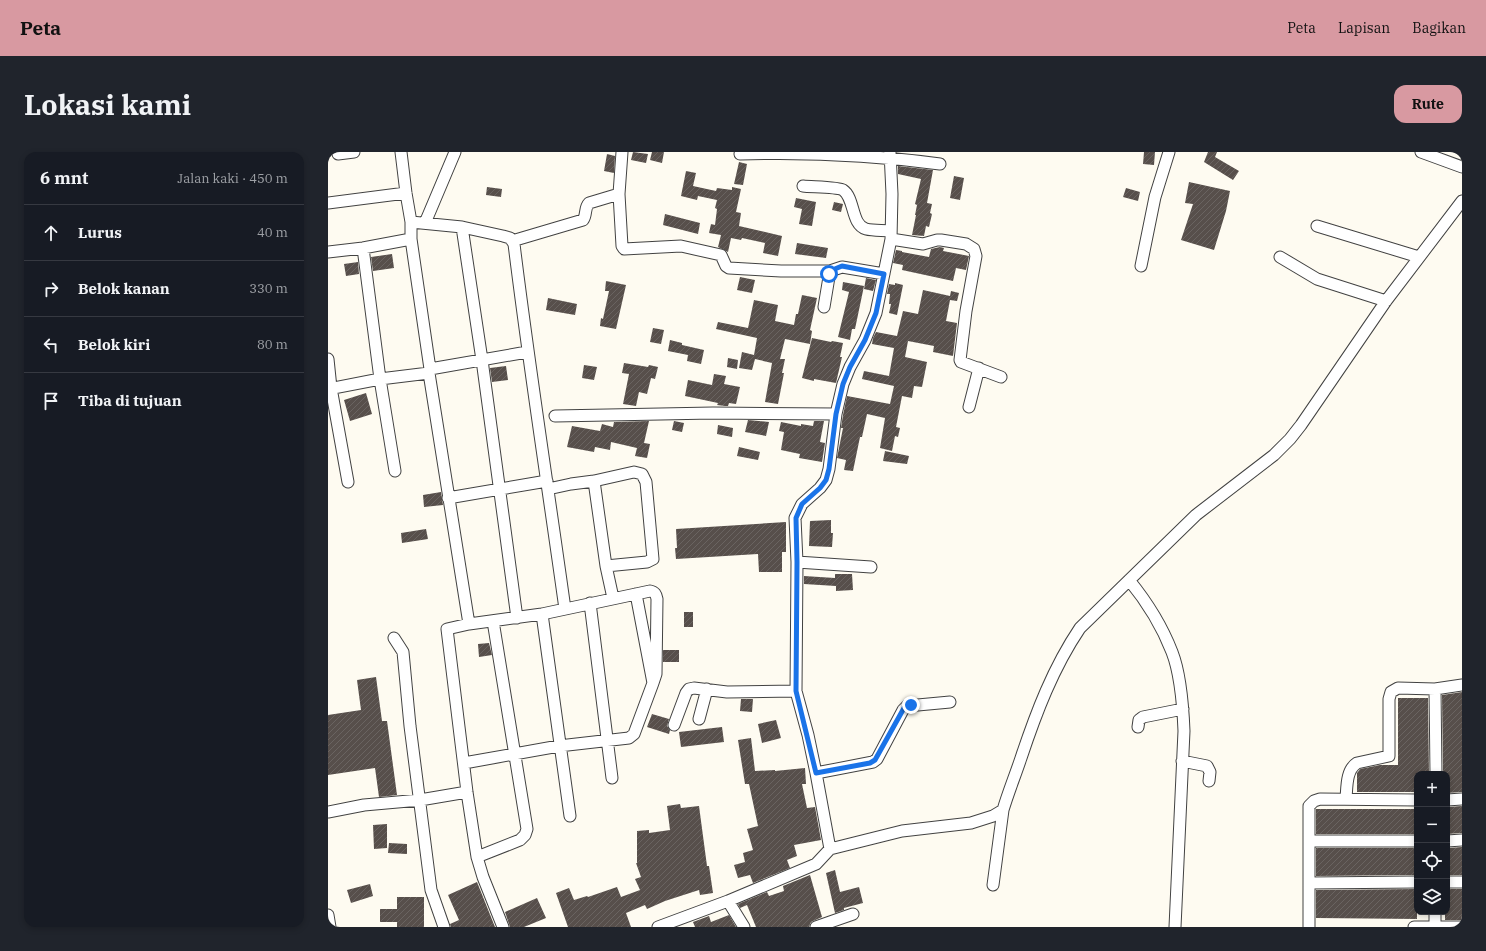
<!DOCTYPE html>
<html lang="id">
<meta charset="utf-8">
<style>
body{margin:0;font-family:"IBM Plex Serif",serif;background:#20242c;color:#f1f3f6}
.controls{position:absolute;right:12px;bottom:12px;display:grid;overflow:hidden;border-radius:8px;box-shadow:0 2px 6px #0003}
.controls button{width:36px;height:36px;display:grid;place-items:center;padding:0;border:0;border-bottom:1px solid #363941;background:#171b24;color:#f1f3f6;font:20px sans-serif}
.stop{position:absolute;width:12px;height:12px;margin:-9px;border:3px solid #1a73e8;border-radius:50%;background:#fff}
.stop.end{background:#1a73e8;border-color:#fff;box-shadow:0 1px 4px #0008}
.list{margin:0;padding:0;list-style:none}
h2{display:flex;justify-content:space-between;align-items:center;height:52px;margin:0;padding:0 16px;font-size:17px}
h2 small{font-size:13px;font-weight:400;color:#9ea1a6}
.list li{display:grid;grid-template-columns:26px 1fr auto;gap:12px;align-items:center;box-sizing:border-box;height:56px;padding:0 16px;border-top:1px solid #363941}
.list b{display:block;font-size:15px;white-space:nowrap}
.list em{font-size:13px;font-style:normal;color:#9ea1a6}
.icon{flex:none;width:22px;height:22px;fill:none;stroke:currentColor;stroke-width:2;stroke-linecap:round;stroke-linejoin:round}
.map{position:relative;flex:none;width:1134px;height:775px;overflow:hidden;border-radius:12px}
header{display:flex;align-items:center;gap:24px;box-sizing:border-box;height:56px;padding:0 20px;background:#d899a1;color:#111}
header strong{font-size:19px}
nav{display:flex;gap:22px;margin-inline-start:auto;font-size:14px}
.intro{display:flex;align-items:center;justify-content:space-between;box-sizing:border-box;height:96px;padding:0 24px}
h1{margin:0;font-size:28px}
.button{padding:10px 18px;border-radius:12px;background:#d899a1;color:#111;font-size:14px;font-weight:700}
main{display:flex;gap:24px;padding:0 24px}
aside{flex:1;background:#171b24;border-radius:12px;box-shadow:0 2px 6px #0003}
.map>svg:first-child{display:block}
.building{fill:url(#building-hatch)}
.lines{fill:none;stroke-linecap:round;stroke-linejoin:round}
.minor-casing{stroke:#424242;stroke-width:13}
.minor{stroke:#fff;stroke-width:11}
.route{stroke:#1a73e8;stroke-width:5}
</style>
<header>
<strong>Peta</strong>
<nav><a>Peta</a><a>Lapisan</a><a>Bagikan</a></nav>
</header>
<div class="intro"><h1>Lokasi kami</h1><a class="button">Rute</a></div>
<main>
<aside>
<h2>6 mnt<small>Jalan kaki · 450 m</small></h2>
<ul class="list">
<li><svg class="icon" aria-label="ahead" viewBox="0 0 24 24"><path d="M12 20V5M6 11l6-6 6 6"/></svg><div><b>Lurus</b></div><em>40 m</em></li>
<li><svg class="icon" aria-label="right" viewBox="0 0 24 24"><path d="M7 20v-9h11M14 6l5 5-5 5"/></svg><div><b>Belok kanan</b></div><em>330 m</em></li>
<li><svg class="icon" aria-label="left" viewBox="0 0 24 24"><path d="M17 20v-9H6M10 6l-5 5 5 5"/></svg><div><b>Belok kiri</b></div><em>80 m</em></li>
<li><svg class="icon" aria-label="arrive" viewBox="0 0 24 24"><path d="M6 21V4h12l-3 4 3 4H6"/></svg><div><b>Tiba di tujuan</b></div></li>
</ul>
</aside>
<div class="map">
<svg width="1134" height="775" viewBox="0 0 1134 775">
<defs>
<pattern id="building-hatch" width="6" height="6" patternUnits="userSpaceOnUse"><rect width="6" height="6" fill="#574f4b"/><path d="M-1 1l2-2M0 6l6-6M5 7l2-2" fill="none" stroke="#6a6461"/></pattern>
</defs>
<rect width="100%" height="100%" fill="#fefbf1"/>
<path class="building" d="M305 0 320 2 318 11 303 8Z
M324 0H336L334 11 322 8Z
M816 0H827L826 13 815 12Z
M880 0H889L887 5 911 19 905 28 876 10Z
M279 2 287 4 286 21 276 19Z
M411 10 419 12 415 33 406 32Z
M570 14 605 18 599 51 604 52 602 61 604 62 601 75 598 74 596 84 584 83 588 63H587L589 53 587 52 593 27 570 22Z
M358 19 368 21 365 34 388 39 389 36 404 38V35L413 37 408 60 413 61 411 74 454 84 450 104 435 101 437 91 414 86 413 88 403 86 400 100 390 95 393 83 381 81 383 72 387 73 389 57 387 56 389 48 370 44 369 48 353 44Z
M626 24 636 26 632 48 622 46Z
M861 30 902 39 898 59 886 98 853 88 865 52 857 51Z
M159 35 174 37 173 45 158 43Z
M798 36 812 40 810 49 795 45Z
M468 46 488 50 484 74 471 72 474 57 466 55Z
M506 50 515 52 513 60 504 58Z
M337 62 372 71 370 82 335 73Z
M469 91 500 96 498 106 467 102Z
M612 95 616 96 615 99 641 104 638 118 628 116 625 129 574 118 575 113 565 111 568 98 574 99V100L601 105 603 97Z
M64 102 66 116 45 119 43 105Z
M30 110 31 122 18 124 16 112Z
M412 125 427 128 424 141 409 138Z
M538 126 548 128 545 139 536 137Z
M278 129 298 133 288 177 272 174 273 166 275 167 281 139H277Z
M515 130 536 134 527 177H524L522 188 510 185 521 140 514 138Z
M567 131 575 133 569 163 561 161 563 152H561L562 142H559L561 132 567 133Z
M595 138 622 144 623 139 631 141 629 149 622 148 618 169 629 171 625 204 605 200 606 194 580 189 577 205 599 210 594 235 586 234 584 246 574 244 568 275 572 276 570 285 567 284 564 299 552 296 557 266 539 262 534 285H532L525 319 516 318 518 308 509 306 515 276H513L515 263 519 244 562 252 566 234 534 227 536 219 561 224 566 196 544 192 545 186 548 180 569 184 575 159 590 162Z
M474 143 489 146 482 178 484 179 482 192 457 187 452 207H457L454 221H456L450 252 437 250 444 211 427 207 424 218 411 216 414 200 426 203 429 186 388 177 390 170 420 176 426 148 450 153 447 169 466 173 468 162H470Z
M220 146 249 152 247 163 218 158Z
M325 176 336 178 333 192 322 190Z
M484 186 503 190 504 189 515 191 512 205H514L508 231 486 227V229L474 226Z
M342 188 354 191V193L376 198 373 212 359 209 360 203 340 199Z
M400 206 410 208 409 217 399 215Z
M296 211 320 215 321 213 330 215 327 227 323 226 319 242 311 240 308 254 295 252 301 222 294 221Z
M256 213 269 215 266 228 254 226Z
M178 214 180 228 164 230 162 216Z
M386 222 398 224 396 232 412 235 408 252 401 251 400 254H397L389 253 390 251 357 244 360 228 384 233Z
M38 241 44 262 22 269 16 248Z
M420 268 441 270 438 284 417 280Z
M321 269 316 291 322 292 319 306 307 304 309 296 283 290 282 298 267 295 266 300 239 295 244 274 272 279 274 272 285 275 286 270Z
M346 269 356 271 354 280 344 278Z
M486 269H496L492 290 497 291 494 310 471 306 472 302 453 298 456 280 451 279 453 270 473 274V272L485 274Z
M390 273 405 276 404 285 389 282Z
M411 295 432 300 430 308 409 304Z
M557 299 581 304 579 312 555 309Z
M113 340 115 353 96 355 95 343Z
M503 368V381H505L504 395 481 394 482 369Z
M458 370V400H454V420H431L430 402 348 407 347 396H349L348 377Z
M98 377 100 387 74 391 73 381Z
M507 422H524L525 438 508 439V434L476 432V424L507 426Z
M356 460H365V475H356Z
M161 491 164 503 151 505 150 492Z
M335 498H351V510H335Z
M48 525 54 569H59L69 643 51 645 47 616 0 623V563L33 558 29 528Z
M1134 540V640L1119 641V622H1115L1114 543Z
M1070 546H1100L1101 622H1089V640H1029V621L1032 617 1052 613H1070Z
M413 547H425L424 560 412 559Z
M324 562 341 567 339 574 342 578 341 582 319 575Z
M448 568 453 586 434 591 430 572Z
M394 575 396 590 353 595 351 580Z
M423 586 427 619 447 618V619L477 616 478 632H474L479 656 487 655 493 688 466 693 469 704 459 708 462 716 425 731 422 723 410 726 406 713 417 710 415 701 425 698 419 677 430 674 421 632H417L410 588Z
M352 652 353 656 371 654 379 714H381L385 741 372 743 371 738 337 749 319 757 317 753 298 761 303 775H240L228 741 241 736 246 748 259 744 260 745 289 735 293 745 312 738 307 727 313 725 308 711H309V679L321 678V681L342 678 339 654Z
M1134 654V681L1119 682V655Z
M988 657H1089V682H988Z
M59 672V696L46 697 45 673Z
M61 691 79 692V702L60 701Z
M1134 695V723H1121L1119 696Z
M988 696H1089V723L988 724Z
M507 718 512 740 531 735 535 751 516 756V758L507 761 498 721Z
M482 723 494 765 483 770 481 775H428L419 753 412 756 410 752 439 740 441 744 456 739 455 734Z
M149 730 167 775H123L122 772 131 768 120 743Z
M42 732 45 744 23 751 19 738Z
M1089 737V767L988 766V738Z
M1119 737H1134V768H1117V760H1119Z
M69 745H96V775H69V770H52V757H69Z
M209 746 218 766 196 775H182L177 760Z
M401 763 408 775H367L365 770 381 764 383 770Z"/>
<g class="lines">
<g class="minor-casing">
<path id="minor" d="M73 0 78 41 83 70V87L102 217 101 221 141 472 119 477 139 640 149 705 155 725 175 775
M1093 0 1134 15
M10 2 26 0
M412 2C479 0 546 3 612 12
M475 34C483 35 510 35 515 38 527 46 523 73 538 77 546 79 555 78 563 79
M291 42 294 94 296 97 353 94 393 103 398 114 401 116 453 119H502L514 115 556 122
M0 51 78 41
M83 70 134 75 175 84 182 86 186 92C201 214 220 335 237 457
M97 71 127 0
M989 74 1091 105
M134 75 154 208 189 466
M563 87 595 92 609 88H613L638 92 646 97 648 104 638 159 632 208 633 210 673 225
M184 89 255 68C259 63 256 56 261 51L291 42 294 0
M35 96 52 227 67 319
M0 100 35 96 83 87
M952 105 989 127 1058 149
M813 114 827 45 841 0
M496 155 502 119
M0 207 3 236 20 330
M102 217 199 200
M0 237 52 227 101 221
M641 255 651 216
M227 264 385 261 508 262
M266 329 278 414 285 446
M220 337 243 332 266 329 306 320 314 322 318 330 325 407 319 410 278 414
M120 346 219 329
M469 410 543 415
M801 428C819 450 834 474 844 500 853 523 855 554 856 579L847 775
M262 451 284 626
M214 462 242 664
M141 472 214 462 322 439C327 440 328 442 329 447L328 522 325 531 308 442
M66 486 75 500 82 574 103 738 116 775
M1107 537 1108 622
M371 567 379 537
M346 573 358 541 361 537 366 536 399 540 468 539
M810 575 811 568 815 565 855 557
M854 609 879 614 882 620 881 629
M136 611 231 594 301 586 306 582 325 531
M488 621 545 610 549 607 575 558 579 554 622 550
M1018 647C1019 635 1018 618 1029 611L1061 604V547L1063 540 1070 536 1107 537 1134 533
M1119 648 1134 647
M0 660 36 653 92 648 139 640
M982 689H1089
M1119 689 1134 688
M502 697 488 621 480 583 468 539 469 410 467 366 474 352 492 336 498 328 501 317 508 262 515 232 522 215 537 188 548 161 563 87 564 42 562 0
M149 705 192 688 197 683 199 677 165 469
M1119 730H1134
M982 731 1089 730
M665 733 675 658
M400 749 416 775
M0 763 2 775
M330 775 400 749 488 712 502 697 574 679 643 671 665 664 675 658C680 641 687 624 693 606 708 561 725 516 752 476L868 363 946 303 962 287 973 273 1058 149 1134 49
M488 775 525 762
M981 775V654L986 649 992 647 1089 648
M1086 775H1134
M1107 775V760"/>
</g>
<use href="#minor" class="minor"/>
</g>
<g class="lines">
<path class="route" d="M501 122 502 119 514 114 556 122 548 161 537 188 522 215 515 232 508 262 501 317 498 328 492 336 474 352 468 366 469 410 468 539 488 621 542 611 547 608 576 556 583 553"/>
</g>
</svg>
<div class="controls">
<button>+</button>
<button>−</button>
<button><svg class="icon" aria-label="locate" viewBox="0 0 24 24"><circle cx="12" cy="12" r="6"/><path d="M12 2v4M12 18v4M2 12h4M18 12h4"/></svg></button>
<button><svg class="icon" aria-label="layers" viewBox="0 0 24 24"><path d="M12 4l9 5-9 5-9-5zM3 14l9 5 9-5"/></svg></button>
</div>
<div class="stop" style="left:501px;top:122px"></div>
<div class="stop end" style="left:583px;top:553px"></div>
</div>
</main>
